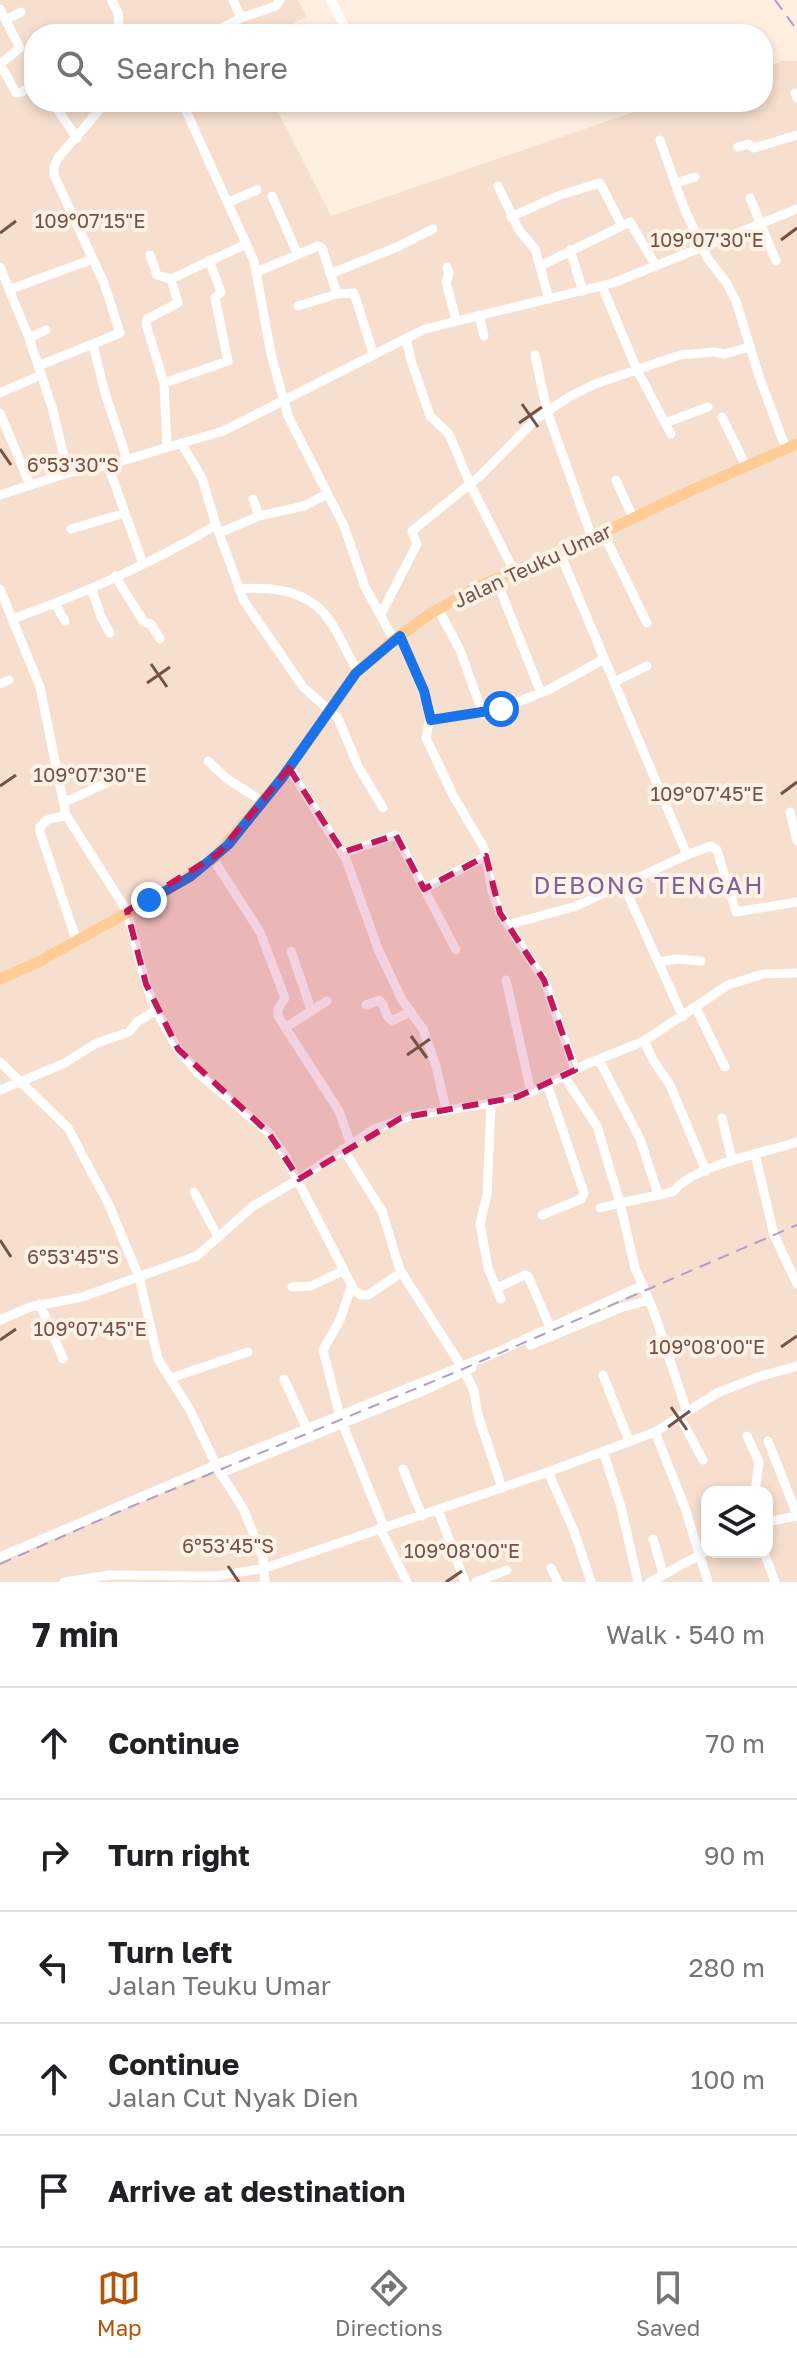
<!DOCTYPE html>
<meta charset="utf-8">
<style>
body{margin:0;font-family:"Golos Text",sans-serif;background:#f6f6f6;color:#202124}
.controls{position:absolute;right:24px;bottom:24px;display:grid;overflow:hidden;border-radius:16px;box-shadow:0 4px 12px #0003}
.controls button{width:72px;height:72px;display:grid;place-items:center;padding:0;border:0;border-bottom:2px solid #e0e0e0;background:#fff;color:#202124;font:40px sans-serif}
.stop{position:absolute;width:24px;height:24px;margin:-18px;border:6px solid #1a73e8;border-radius:50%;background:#fff}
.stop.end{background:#1a73e8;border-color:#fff;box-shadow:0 2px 8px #0008}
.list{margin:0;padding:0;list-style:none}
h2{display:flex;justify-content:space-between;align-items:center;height:104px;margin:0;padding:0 32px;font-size:34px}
h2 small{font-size:26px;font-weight:400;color:#757577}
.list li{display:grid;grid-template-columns:52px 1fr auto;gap:24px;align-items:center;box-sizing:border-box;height:112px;padding:0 32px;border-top:2px solid #e0e0e0}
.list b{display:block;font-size:30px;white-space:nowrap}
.list p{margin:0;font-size:26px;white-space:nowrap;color:#757577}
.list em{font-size:26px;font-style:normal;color:#757577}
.icon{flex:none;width:44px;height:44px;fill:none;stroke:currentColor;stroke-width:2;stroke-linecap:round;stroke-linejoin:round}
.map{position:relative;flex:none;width:797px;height:1582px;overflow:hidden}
.search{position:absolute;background:#fff;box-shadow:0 4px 12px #0003;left:24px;right:24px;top:24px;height:88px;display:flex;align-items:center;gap:20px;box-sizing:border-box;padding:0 28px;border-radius:32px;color:#757577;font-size:30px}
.sheet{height:664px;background:#fff}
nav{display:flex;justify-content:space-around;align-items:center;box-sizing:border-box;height:112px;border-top:2px solid #e0e0e0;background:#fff;font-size:22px;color:#757577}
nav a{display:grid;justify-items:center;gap:4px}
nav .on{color:#b45309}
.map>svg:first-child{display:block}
.residential{fill:#f6dfce;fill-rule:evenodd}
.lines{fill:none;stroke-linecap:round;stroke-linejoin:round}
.minor{stroke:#fff;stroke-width:9}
.major{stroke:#ffcc96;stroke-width:11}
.rail{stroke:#b09ec7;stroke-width:2;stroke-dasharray:12 8;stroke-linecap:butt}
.route{stroke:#1a73e8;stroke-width:10}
.marked{fill:#c2185b;fill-opacity:0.2;stroke:#c2185b;stroke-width:6;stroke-dasharray:16 10;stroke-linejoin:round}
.ticks{fill:none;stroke:#765146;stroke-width:3}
.labels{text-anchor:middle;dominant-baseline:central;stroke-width:8;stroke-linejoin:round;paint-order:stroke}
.street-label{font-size:20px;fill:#765146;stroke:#fff3e8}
.quarter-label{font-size:24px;letter-spacing:2px;fill:#80609a;stroke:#fff3e8}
.ticks-label{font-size:20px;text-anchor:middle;fill:#765146;stroke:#fff3e8;stroke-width:8;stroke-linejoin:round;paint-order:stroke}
</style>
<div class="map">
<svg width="797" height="1582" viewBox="0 0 797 1582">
<rect width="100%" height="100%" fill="#feefe0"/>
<path class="residential" d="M0 0H298L307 16 274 34H34V102H273L331 216 663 102H763V68L782 61H797V1582H0ZM707 1492H767V1552H707Z"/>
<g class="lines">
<path class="minor" d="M111 0 118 12 119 34
M233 0 241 18
M331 0 348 34
M0 9 20 48 0 64 16 93 22 92 34 83
M6 20 21 12
M210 34 241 18 276 6 280 0
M795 93 797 98
M52 102 77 138
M182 102 254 261 271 354 288 416 344 526 365 587 394 640
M660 140 684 208 708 259 726 282 736 301 759 376 786 449
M738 147 748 144 754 148 797 135
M676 183 695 177
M498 186 519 230 535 249 549 299
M272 196 298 255
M750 198 776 261
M229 202 257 190
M511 217 560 195 600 183 622 226
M570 250 583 291
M150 255 157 275 171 279
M540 266 630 222 656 266
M0 267 29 338
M447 267 449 273 446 282 456 320
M257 272 318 246 322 248 337 294 354 293 373 353
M332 273 397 247 433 229
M602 286 637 370 671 434
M11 289 93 259
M298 306 337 294
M479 315 484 336
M46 330 29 338 52 407 68 473
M406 338 411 360 430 416 448 433 452 441 470 484 514 571
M93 345 105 393 127 459
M535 355 547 411 592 538
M38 366 120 333 104 283 54 175V166L58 158 106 102
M164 383 228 361 215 298 221 292 209 260
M0 393 41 375
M0 413 30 485
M722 417 746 466
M665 423 708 407
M181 443 202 478 216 525 244 601 303 687 338 718 358 766 383 808
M167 447 164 383 146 324 147 319 178 303 171 279 246 244
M108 465 143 564
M616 480 633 518
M0 495 68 473 108 465 223 431 425 329 613 283 797 209
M253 499 259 516
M71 529 125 513
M219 533 259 516 304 506 327 494
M603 533 647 623
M115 576 144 622 151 624 160 639
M496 579 541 693
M0 589 40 687 66 815 127 911 146 984 156 1010 178 1049 198 1073 268 1132 283 1152 354 1290 361 1295H368L402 1272
M239 589C273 586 310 590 330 621 341 637 347 655 358 671
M92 590 101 617 110 633
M55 604 65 621
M438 609 460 650 483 714
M381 614 417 544 412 531 481 475 536 419 569 397 595 384 680 355 714 352 725 354 749 347
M12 619C83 594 151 564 216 525
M400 636 431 712 426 738 454 797 484 848 492 891 500 913 544 980 575 1070
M614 682 647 666
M0 684 9 680
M431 720 501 709 550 689 604 659
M208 761 226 778 263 802
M289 768 346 859 378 949 402 1000 423 1029 436 1066 446 1110
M63 803 115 779
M790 812 797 841
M66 815 47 820 40 827V832L76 939
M343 853 396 835 456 950
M687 855 711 846 717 850 736 912 797 902
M213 859 260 932 285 998 278 1009V1016L339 1111 351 1145
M624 886 683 1017
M424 889 486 856
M508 925 576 906 687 855 559 551
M291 951 311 1009
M658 962 677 959 701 961
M506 980 531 1092
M366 1005 379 1000C386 1005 384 1016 392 1021L411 1011
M696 1008 725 1067
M286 1027 327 1001
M644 1041 653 1060 670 1085 706 1171
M599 1060 640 1139 658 1194
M0 1062 68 1128 109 1205 139 1277 158 1359 190 1410 219 1471 244 1510 263 1558 265 1582
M564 1076 597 1126 620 1203 600 1208
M0 1090 63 1064 97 1043 129 1032 137 1022 156 1010
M491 1103 487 1195 480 1224 488 1268 501 1299
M722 1118 732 1160
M343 1149 382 1211 400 1270 462 1367
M755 1154 774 1235 797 1284
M194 1192 218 1237
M542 1215 581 1199 584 1193 547 1084
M292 1287 311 1286 343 1271
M351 1287 340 1320 323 1350 341 1420 384 1527
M497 1288 525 1275 528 1276 551 1329
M40 1304 63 1359
M0 1320 30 1307 82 1297 197 1256 253 1206 299 1179 374 1129 410 1116 491 1103 531 1092 587 1064 644 1041 728 985 763 974 797 973
M530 1345 620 1308 649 1300
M465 1372 474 1391 478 1415 502 1488
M603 1375 629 1441
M171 1378 248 1352
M284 1379 307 1429
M687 1412 654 1312 635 1268 620 1203 673 1192C691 1166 766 1152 797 1142
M680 1417 703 1460
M655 1432 684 1505 708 1582
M747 1436 759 1462 755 1492
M768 1441 797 1515
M603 1451 621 1507 638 1582
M403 1469 422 1516
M548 1472 574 1531 591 1582
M221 1473 430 1388 472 1368
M438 1510 465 1582
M767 1522 797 1516
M380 1528 407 1582
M653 1539 663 1573
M764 1552 775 1582
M0 1557 216 1465 495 1353 643 1285
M551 1568 558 1582
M64 1582 109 1575 216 1576 265 1568 548 1472 655 1432 717 1393 758 1377 797 1366
M476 1582 507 1570
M650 1582 707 1551"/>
<path class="major" d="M0 979 38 962 170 889 213 859 282 778 356 673 391 642 430 614 475 588 592 538 692 490 797 444"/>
<path class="rail" d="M775 0 797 30
M0 1564 118 1512 463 1369 797 1225"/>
</g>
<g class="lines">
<path class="route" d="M149 900 190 877 228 845 282 778 356 673 400 636 424 691 431 720 501 709"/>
</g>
<path class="marked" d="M289 768 343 852 396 835 424 889 486 856 500 913 544 980 575 1070 517 1097 401 1118 299 1179 268 1132 178 1049 146 984 127 911 219 853Z"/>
<path class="ticks" d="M0 233 16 221M781 240 797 228M522 404 538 427M519 423 542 407M0 449 11 465M151 664 167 687M147 683 170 667M0 786 16 775M781 794 797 782M411 1036 427 1058M407 1055 430 1039M0 1240 11 1257M0 1340 16 1329M781 1347 797 1336M671 1407 687 1430M668 1427 690 1411M228 1566 239 1582M446 1582 462 1571"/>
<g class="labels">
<g class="street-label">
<text transform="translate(532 565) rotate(-25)">Jalan Teuku Umar</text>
</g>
<g class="quarter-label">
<text x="649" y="884">DEBONG TENGAH</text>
</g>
</g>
<g class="ticks-label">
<text x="90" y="228">109°07'15"E</text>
<text x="707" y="247">109°07'30"E</text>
<text x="73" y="472">6°53'30"S</text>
<text x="90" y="782">109°07'30"E</text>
<text x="707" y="801">109°07'45"E</text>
<text x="73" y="1264">6°53'45"S</text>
<text x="90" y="1336">109°07'45"E</text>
<text x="707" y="1354">109°08'00"E</text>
<text x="228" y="1553">6°53'45"S</text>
<text x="462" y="1558">109°08'00"E</text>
</g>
</svg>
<div class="controls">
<button><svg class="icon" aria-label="layers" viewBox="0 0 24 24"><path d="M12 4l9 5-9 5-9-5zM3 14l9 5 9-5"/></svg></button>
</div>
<div class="stop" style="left:501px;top:709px"></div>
<div class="stop end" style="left:149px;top:900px"></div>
<div class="search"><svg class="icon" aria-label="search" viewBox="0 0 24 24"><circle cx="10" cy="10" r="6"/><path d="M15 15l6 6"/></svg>Search here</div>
</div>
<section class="sheet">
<h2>7 min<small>Walk · 540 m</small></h2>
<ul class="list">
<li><svg class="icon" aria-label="ahead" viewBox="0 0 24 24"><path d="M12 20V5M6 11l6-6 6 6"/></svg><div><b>Continue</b></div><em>70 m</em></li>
<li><svg class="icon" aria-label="right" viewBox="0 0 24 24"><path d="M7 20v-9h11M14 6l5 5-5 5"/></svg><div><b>Turn right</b></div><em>90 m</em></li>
<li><svg class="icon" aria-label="left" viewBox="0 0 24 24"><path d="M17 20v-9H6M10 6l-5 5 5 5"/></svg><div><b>Turn left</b><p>Jalan Teuku Umar</p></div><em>280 m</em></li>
<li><svg class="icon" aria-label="ahead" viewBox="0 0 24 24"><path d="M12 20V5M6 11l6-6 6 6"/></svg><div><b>Continue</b><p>Jalan Cut Nyak Dien</p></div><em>100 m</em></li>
<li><svg class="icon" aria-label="arrive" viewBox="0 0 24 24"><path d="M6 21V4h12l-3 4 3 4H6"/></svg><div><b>Arrive at destination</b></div></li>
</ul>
</section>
<nav>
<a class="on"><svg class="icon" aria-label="map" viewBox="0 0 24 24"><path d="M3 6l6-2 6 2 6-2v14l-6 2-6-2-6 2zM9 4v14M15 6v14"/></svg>Map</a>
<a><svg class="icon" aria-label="directions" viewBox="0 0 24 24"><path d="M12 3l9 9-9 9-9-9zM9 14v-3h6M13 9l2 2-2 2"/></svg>Directions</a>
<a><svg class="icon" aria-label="saved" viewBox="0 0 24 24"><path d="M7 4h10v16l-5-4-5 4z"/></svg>Saved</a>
</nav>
